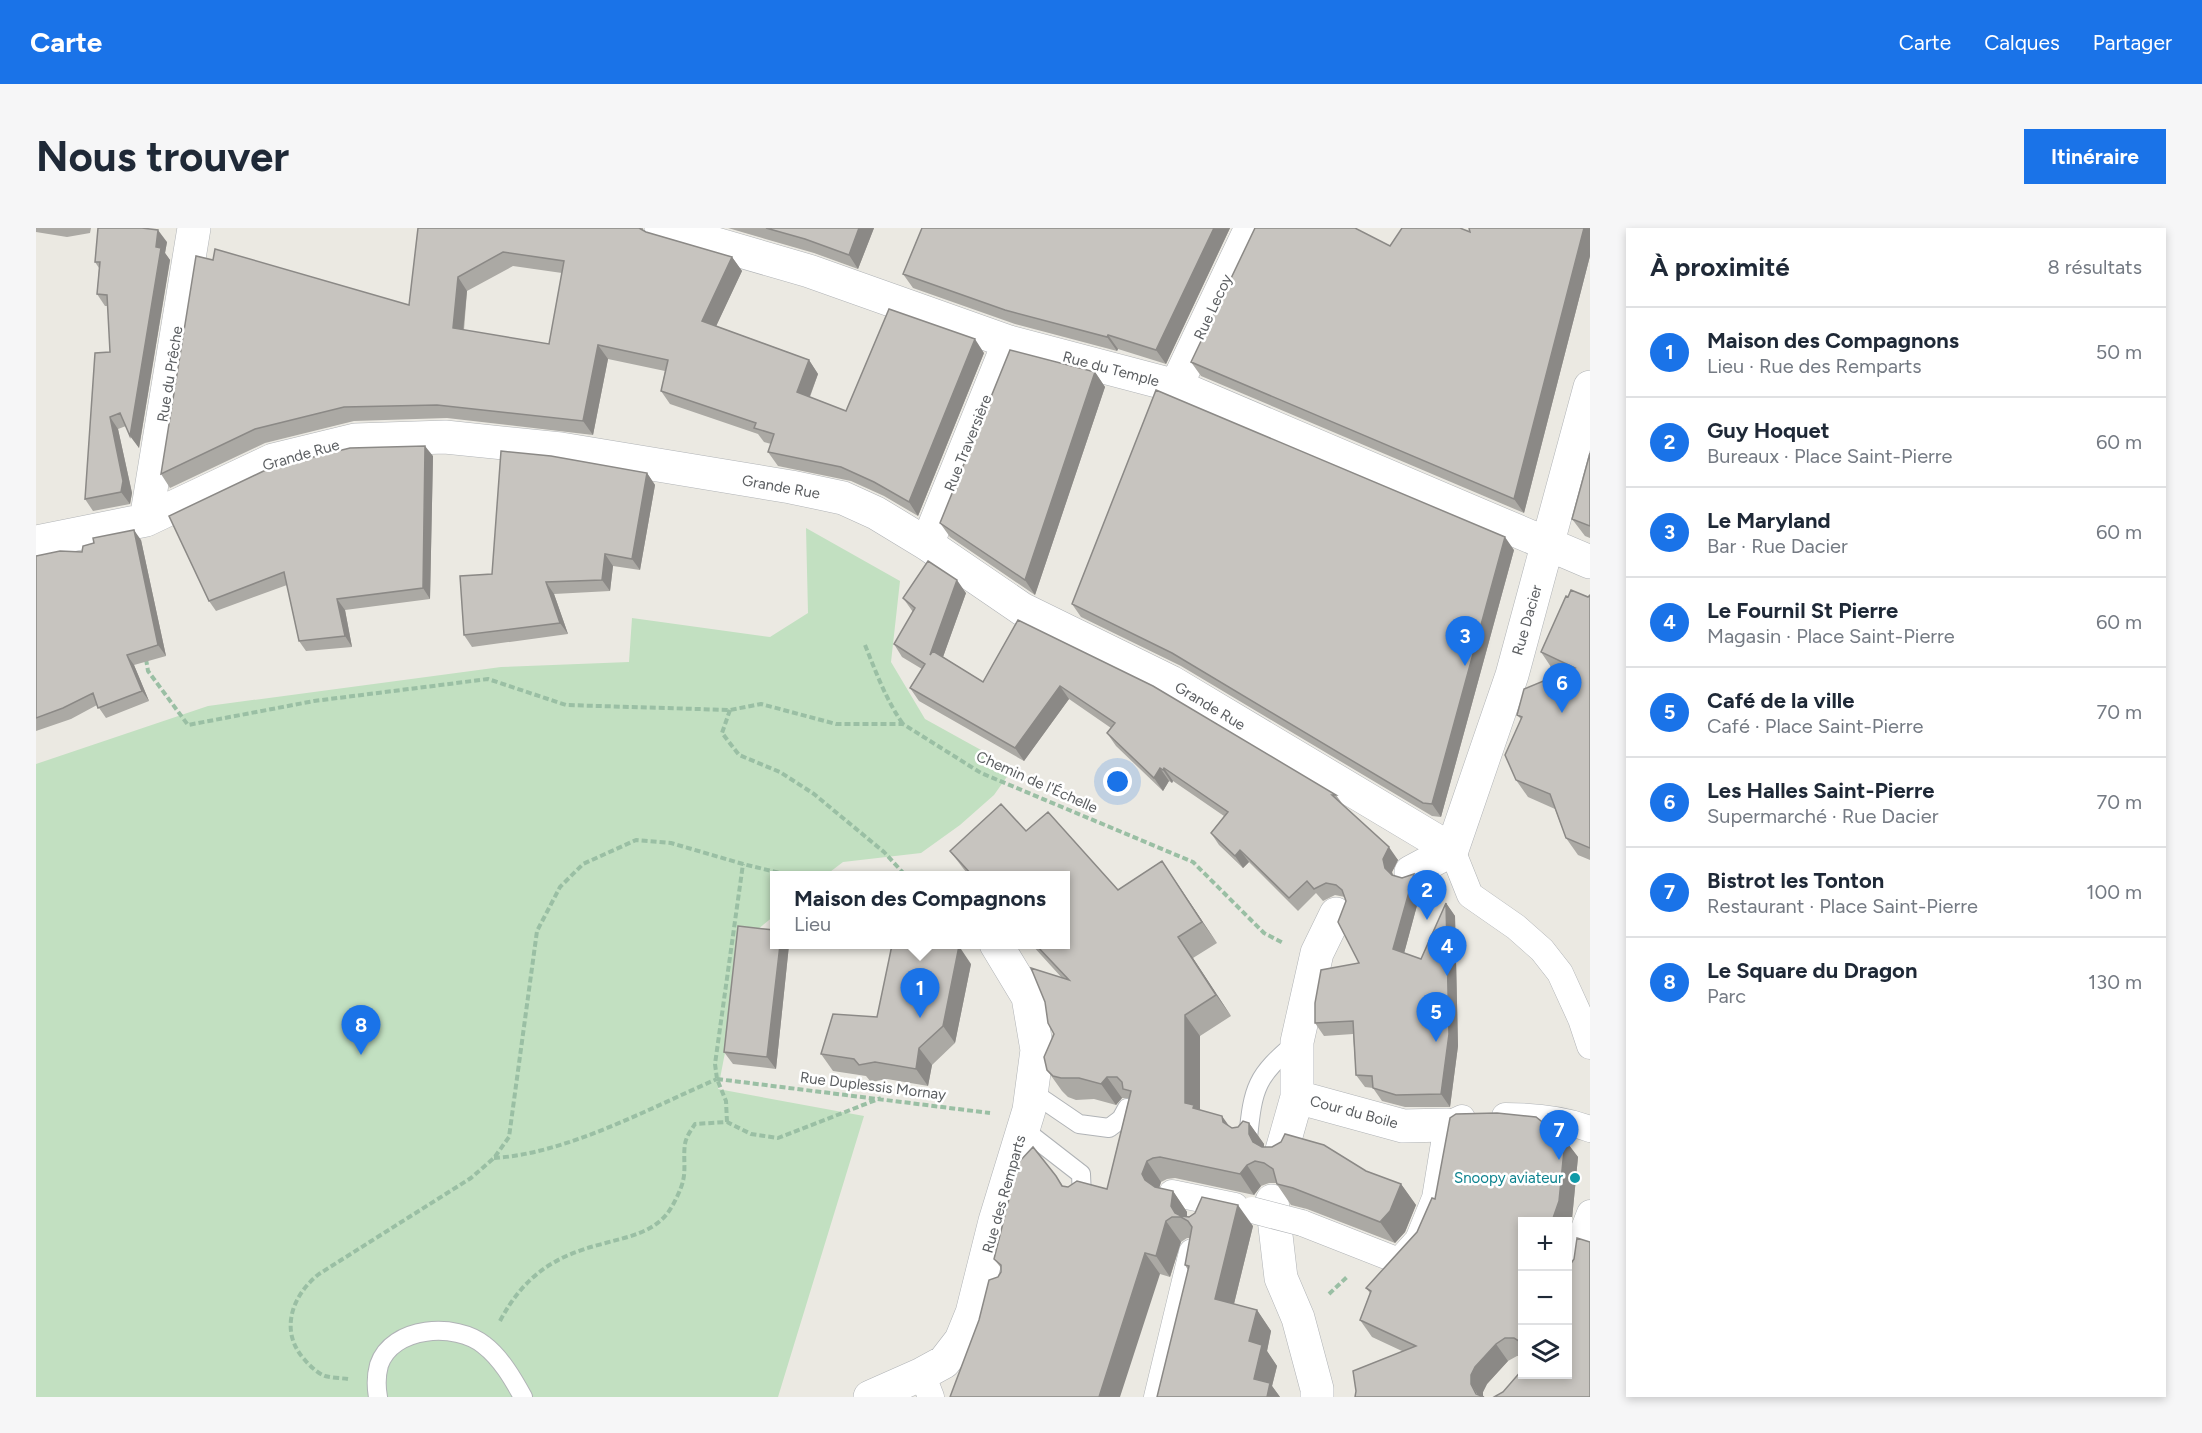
<!DOCTYPE html>
<html lang="fr">
<meta charset="utf-8">
<style>
body{margin:0;font-family:Figtree,sans-serif;background:#f6f6f7;color:#1f2937}
.controls{position:absolute;right:18px;bottom:18px;display:grid;overflow:hidden;border-radius:0px;box-shadow:0 3px 9px #0003}
.controls button{width:54px;height:54px;display:grid;place-items:center;padding:0;border:0;border-bottom:2px solid #e0e1e3;background:#fff;color:#1f2937;font:30px sans-serif}
.you{position:absolute;left:1082px;top:554px;width:21px;height:21px;margin:-15px;border:4px solid #fff;border-radius:50%;background:#1a73e8;box-shadow:0 0 0 9px #1a73e833}
.badge{display:grid;place-items:center;width:39px;height:39px;border-radius:50%;background:#1a73e8;color:#fff;font-size:20px;font-weight:700}
.pin{position:absolute;translate:-50% -50px;filter:drop-shadow(0 2px 3px #0008)}
.pin::after{content:'';position:absolute;top:32px;width:21px;height:18px;background:inherit;clip-path:polygon(0 0,100% 0,50% 100%)}
.popup{position:absolute;left:734px;top:643px;width:300px;height:78px;box-sizing:border-box;display:grid;place-content:center;border-radius:0px;background:#fff;filter:drop-shadow(0 2px 4px #0005);font-size:20px;white-space:nowrap;color:#747a83}
.popup b{font-size:22px;color:#1f2937}
.popup::after{content:'';position:absolute;left:50%;top:100%;margin-left:-12px;border:12px solid transparent;border-top-color:#fff}
.list{margin:0;padding:0;list-style:none}
h2{display:flex;justify-content:space-between;align-items:center;height:78px;margin:0;padding:0 24px;font-size:26px}
h2 small{font-size:20px;font-weight:400;color:#747a83}
.list li{display:grid;grid-template-columns:39px 1fr auto;gap:18px;align-items:center;box-sizing:border-box;height:90px;padding:0 24px;border-top:2px solid #e0e1e3}
.list b{display:block;font-size:22px;white-space:nowrap}
.list p{margin:0;font-size:20px;white-space:nowrap;color:#747a83}
.list em{font-size:20px;font-style:normal;color:#747a83}
.icon{flex:none;width:33px;height:33px;fill:none;stroke:currentColor;stroke-width:2;stroke-linecap:round;stroke-linejoin:round}
.map{position:relative;flex:none;width:1554px;height:1169px;overflow:hidden;border-radius:0px}
header{display:flex;align-items:center;gap:36px;box-sizing:border-box;height:84px;padding:0 30px;background:#1a73e8;color:#fff}
header strong{font-size:28px}
nav{display:flex;gap:33px;margin-inline-start:auto;font-size:21px}
.intro{display:flex;align-items:center;justify-content:space-between;box-sizing:border-box;height:144px;padding:0 36px}
h1{margin:0;font-size:42px}
.button{padding:15px 27px;border-radius:0px;background:#1a73e8;color:#fff;font-size:21px;font-weight:700}
main{display:flex;gap:36px;padding:0 36px}
aside{flex:1;background:#fff;border-radius:0px;box-shadow:0 3px 9px #0003}
.map>svg:first-child{display:block}
.green{fill:#c2e0c1}
.lines{fill:none;stroke-linecap:round;stroke-linejoin:round}
.service-casing{stroke:#b0b3b6;stroke-width:20}
.pedestrian-casing{stroke:#b0b3b6;stroke-width:27}
.minor-casing{stroke:#b0b3b6;stroke-width:34}
.path{stroke:#9abfa4;stroke-width:4;stroke-dasharray:6 3;stroke-linecap:butt}
.service{stroke:#fff;stroke-width:18}
.pedestrian{stroke:#fff;stroke-width:26}
.minor{stroke:#fff;stroke-width:33}
.pedestrian-bridge-casing{stroke:#b0b3b6;stroke-width:27;stroke-linecap:butt}
.pedestrian-bridge{stroke:#fff;stroke-width:26}
.wall{fill:#aba9a4;fill-rule:evenodd}
.shaded-wall{fill:#8b8986}
.building{fill:#c7c4bf;stroke:#8b8986;stroke-width:1.5;fill-rule:evenodd}
.culture-dot{fill:#0f9aa8;stroke:#fff;stroke-width:2}
.labels{text-anchor:middle;dominant-baseline:central;stroke-width:5;stroke-linejoin:round;paint-order:stroke}
.street-label{font-size:15px;fill:#5b5e61;stroke:#fff}
.culture-label{font-size:15px;fill:#0d838f;stroke:#fff;text-anchor:end}
</style>
<header>
<strong>Carte</strong>
<nav><a>Carte</a><a>Calques</a><a>Partager</a></nav>
</header>
<div class="intro"><h1>Nous trouver</h1><a class="button">Itinéraire</a></div>
<main>
<div class="map">
<svg width="1554" height="1169" viewBox="0 0 1554 1169">
<rect width="100%" height="100%" fill="#ebe9e2"/>
<path class="green" d="M770 300 864 353 855 434 889 491 945 522 975 543 958 567 924 597 885 625 807 634 790 647 738 648V688L711 710 682 861 828 888 742 1169H0V536L172 478 465 439 593 434 596 390 734 409 772 385Z"/>
<g class="lines">
<g class="service-casing">
<path id="service" d="M996 864 1043 896 1073 900 1085 891 1091 880
M987 901 1045 946 1046 969
M1212 910C1217 859 1220 848 1261 814
M342 1169C340 1158 340 1148 343 1137 356 1098 420 1094 448 1117 465 1130 477 1151 487 1169"/>
</g>
<g class="pedestrian-casing">
<path id="pedestrian" d="M1416 622 1434 667 1480 699 1506 722 1524 745 1545 791 1554 818
M1469 888C1497 888 1528 891 1554 901
M1140 967 1136 965 1199 978
M1266 995 1363 1033 1382 1012 1399 970 1411 897 1426 890
M1533 1040 1554 985
M886 1146 895 1169
M1121 1169 1156 1024"/>
</g>
<g class="minor-casing">
<path id="minor" d="M625 0 773 43 973 114 1140 158 1554 334
M1140 158 1215 0
M110 292 158 0
M0 314 110 292 237 232 319 212 409 209 525 221 755 259 807 270 840 285 891 316 986 381 1135 454 1416 622
M891 316 973 114
M1416 622 1476 447 1554 159
M1375 644 1416 622
M1261 869 1367 898 1411 897
M1246 922 1261 869V814L1281 725 1300 686
M1236 973 1245 1050 1262 1090 1281 1161V1169
M834 1169 886 1146 908 1134 925 1112 936 1085 959 993 993 882 1001 822 992 769 960 716"/>
</g>
<path class="path" d="M829 417C840 444 850 472 867 496
M110 431 112 443 152 497 278 473 452 451 530 477 694 482 725 476 800 496H867L945 545 1157 634 1228 705 1247 715
M694 482 686 505 703 527 744 544 778 566 848 624 870 648
M681 851 954 885
M691 894 690 873 681 851 679 836 707 636
M458 930C530 926 614 880 681 851
M1293 1066 1311 1049
M464 1093C488 1048 518 1028 566 1016 590 1009 614 1006 631 986 637 978 645 962 647 953 650 941 647 928 649 916 650 909 655 902 659 896L691 894 715 906 742 910 845 870
M312 1151C305 1150 296 1150 289 1148 281 1145 273 1137 268 1131 243 1103 256 1067 283 1046L435 950 458 930 473 909 501 703 524 659 547 636 600 612 635 615 707 636 756 648"/>
<use href="#service" class="service"/>
<use href="#pedestrian" class="pedestrian"/>
<use href="#minor" class="minor"/>
<g class="pedestrian-bridge-casing">
<path id="pedestrian-bridge" d="M1216 982 1266 995"/>
</g>
<use href="#pedestrian-bridge" class="pedestrian-bridge"/>
</g>
<path class="wall" d="M0 0H55L54 5 31 9 0 4Z
M382 0H607V2L610 4 696 29 706 43 680 98 773 132 782 146 774 169 810 183 948 125 882 288 848 268 815 253 742 238 732 224 735 216 728 214 722 206 634 176 625 163 629 143 572 131 557 207 411 190 318 193 229 215 134 260 125 246 177 32 373 77ZM477 38 526 45 513 116 428 102 431 63Z
M692 0H838L822 41 778 25Z
M886 0H1194L1130 136 1082 121 1081 123 979 96 877 60 867 46Z
M1554 0V28L1488 285 1165 148 1155 134 1354 18 1434 4Z
M131 14 129 25 134 32 103 220 90 198 82 201 96 265 94 276 57 283 49 271 74 124 72 78H69L61 66 63 40 59 34Z
M1059 144 1069 159 999 367 914 309 904 295Z
M1554 225V310L1549 308 1536 291Z
M397 228 394 371 309 382 316 419 270 423 263 413 251 357 180 383 173 373Z
M611 245 619 257 604 342 577 338 574 363 518 366 532 406 436 419 428 407 456 346Z
M105 312 130 428 98 437 113 473 70 490 61 477 35 491 0 503V328L46 324Z
M1478 322 1405 589 1396 588 1145 438 1045 389 1036 376Z
M930 365 907 429 947 454 982 392 1300 567 1308 578 1362 632 1356 644 1357 647 1386 659 1368 725 1385 731 1410 675 1419 688 1422 818 1414 879H1369L1346 873 1337 860 1329 859 1320 847 1317 806 1288 808 1279 795 1323 735 1309 669 1299 667 1287 673 1280 665 1262 683 1213 634 1207 640 1183 617 1175 605 1188 588 1137 553 1136 555 1133 553 1127 563 1080 518 1071 505 1075 500 1033 471 988 533 883 473 874 460 886 441 866 429 858 416 877 384 867 370Z
M1554 367V632L1542 627 1530 610 1519 581 1492 569 1480 552 1485 491 1481 487 1526 446 1517 442 1505 424Z
M990 603 1082 662 1126 633 1181 715 1157 730 1195 788 1164 808V882L1196 900 1202 899 1213 895 1228 916V919L1330 943 1365 956 1380 977 1369 1004 1359 1015 1271 981 1255 977 1240 955H1233L1225 958 1218 967 1139 950 1131 951 1125 954 1123 960 1137 963 1151 984V988L1217 998 1198 1076 1221 1082 1235 1103 1231 1123 1241 1138 1236 1158 1244 1169H1121L1152 1042 1149 1037 1154 1010H1151L1145 1014 1134 1049 1124 1046 962 1049 965 1044V1040L958 1031 1020 948 1027 958 1032 959 1071 961 1093 870H1086L1080 877 1058 871 1040 872 1032 869 1026 863 1011 842 1026 750 996 717H1029V648H933L914 623Z
M738 717H753L740 841 697 836 688 824Z
M935 736 919 815 896 837 892 858 851 851 835 854 830 848 797 843 785 826 841 789Z
M1529 912 1542 929 1536 991 1486 993V1128H1481L1472 1133 1451 1156 1447 1164V1169L1366 1123 1336 1109 1324 1092 1334 1065 1330 1060 1381 1004 1399 971Z"/>
<path class="shaded-wall" d="M823 0H838L822 41 813 27Z
M1178 0H1194L1130 136 1120 122Z
M1548 0H1554V28L1488 285 1478 271Z
M122 2 131 14 129 25 134 32 103 220 94 208Z
M696 29 706 43 676 107 666 93Z
M422 49 431 63 426 114 417 100Z
M1072 107 1082 121 1081 123 1071 109Z
M939 111 948 125 882 288 873 274Z
M562 117 572 131 557 207 547 193Z
M773 132 782 146 770 178 761 164Z
M1059 144 1069 159 999 367 989 352Z
M74 189 82 201 96 265 94 276 85 264Z
M389 218 397 228 394 371 387 360Z
M611 245 619 257 604 342 596 331Z
M98 302 105 312 130 428 122 417Z
M1469 309 1478 322 1405 589 1396 576Z
M569 326 577 338 574 363 566 352Z
M921 352 930 365 903 440 894 427Z
M510 354 518 366 532 406 524 395Z
M301 371 309 382 316 419 309 408Z
M91 427 98 437 113 473 106 463Z
M1024 458 1033 471 988 533 979 520Z
M1124 540 1133 553 1127 563 1118 550Z
M1128 540 1137 553 1136 555 1127 542Z
M1353 619 1362 632 1356 644 1358 652 1349 640 1347 631Z
M1204 622 1213 634 1207 640 1199 628Z
M1126 633 1140 654 1181 715 1166 694Z
M1378 646 1386 659 1366 733 1357 721Z
M1410 675 1419 688 1422 818 1414 879 1405 866Z
M1142 709 1157 730 1195 788 1180 767Z
M744 717H753L740 841 731 829Z
M923 718 935 736 919 815 907 798Z
M1149 787 1164 808V885L1149 875Z
M883 820 896 837 892 858 880 841Z
M1071 849 1086 870 1080 877 1065 856Z
M1186 888 1201 909 1187 894Z
M1213 895 1228 916V927L1217 914 1213 906Z
M1529 912 1542 929 1536 991 1532 1002V993H1516Z
M1111 933 1125 954 1121 967 1109 952 1106 946Z
M1211 937 1225 958 1218 967 1204 946Z
M1365 956 1380 977 1369 1004 1359 1015 1344 994Z
M1137 963 1151 984V992L1145 989H1142L1135 978Z
M1202 977 1217 998 1194 1092 1179 1071Z
M1130 993 1145 1014 1134 1049 1120 1028Z
M1109 1025 1124 1046 1084 1169H1063Z
M1221 1082 1235 1103 1231 1123 1241 1138 1236 1158 1244 1169H1231L1218 1151 1213 1113Z
M1460 1116 1472 1133 1451 1156 1447 1164V1169H1443L1435 1156V1147L1439 1139Z"/>
<path class="building" d="M62 0H106L122 2 120 19 125 20 94 208 84 185 74 189 87 253 85 264 49 271 59 125 74 124 71 67 61 66 64 34H59Z
M382 0H603L610 4 696 29 666 93 773 132 761 164 810 183 853 81 939 111 873 274 838 254 805 239 732 224 738 206 718 200 720 195 625 163 632 132 562 117 547 193 401 177 308 179 219 201 125 246 160 28 177 32 179 21 373 77ZM467 24 528 33 513 116 417 100 422 49Z
M730 0H823L813 27 769 11Z
M886 0H1178L1120 122 1072 107 1071 109 969 82 867 46Z
M1219 0H1319L1354 18 1366 0H1424L1434 4 1433 0H1548L1478 271 1155 134Z
M974 122 1059 144 989 352 904 295Z
M1120 162 1469 309 1396 576 1387 575 1136 425 1036 376Z
M389 218 387 360 301 371 309 408 263 413 248 344 173 373 133 288 236 239 314 220Z
M465 223 515 228 611 245 596 331 569 326 566 352 510 354 524 395 428 407 424 348 456 346Z
M1554 225V298L1536 291Z
M98 302 122 417 91 427 106 463 62 480 57 465 27 480 0 490V328L24 323 46 324 47 318 58 315 57 310Z
M892 333 921 352 894 427 897 423 947 454 982 392 1117 458 1300 567H1296L1353 619 1347 631 1349 640 1356 647 1366 650 1378 646 1357 721 1385 731 1410 675 1413 806 1405 866 1360 867 1337 860 1336 848 1320 847 1317 793 1279 795V775L1285 742 1323 735 1302 694 1310 673 1306 662 1300 657 1290 655 1278 661 1271 653 1253 670 1204 622 1199 628 1175 605 1192 584 1128 540 1127 542 1124 540 1118 550 1071 505 1079 495 1024 458 979 520 874 460 889 436 858 416 879 380 867 370Z
M1535 362 1552 369 1554 367V620L1530 610 1514 566 1480 552 1469 527 1486 489 1481 487 1488 461 1539 440 1505 424 1530 368 1532 369Z
M965 576 990 603 1012 584 1082 662 1126 633 1166 694 1142 709 1180 767 1149 787V875L1158 877 1157 880 1186 888 1187 894 1196 900 1202 899 1207 893 1213 895V906L1217 914 1226 919H1236L1245 914 1249 906 1288 917 1330 943 1365 956 1354 983 1344 994 1257 960 1241 956 1237 941 1228 935 1219 933 1211 937 1204 946 1124 929 1117 930 1111 933 1106 946 1109 952 1119 959 1137 963 1135 978 1139 985 1145 988 1153 989 1159 985 1166 969 1202 977 1179 1071 1221 1082 1213 1113 1226 1117 1218 1151 1234 1155 1231 1169H1121L1153 1038 1149 1037 1156 999 1152 993 1145 989H1136L1130 993 1120 1028 1109 1025 1063 1169H914L943 1092 953 1052 962 1049 965 1044V1037L958 1031 982 935 997 919 1020 948 1026 958 1032 959 1041 953 1071 961 1095 863 1087 861 1086 854 1081 849H1071L1065 856 1043 850H1025L1017 848 1011 842 1008 829 1018 806 1012 795 1009 774 995 740 1033 752 1000 717H1029V648H937L914 623Z
M702 698 738 702V717H744L731 829 688 824Z
M856 717H917L923 718 907 798 883 820 880 841 839 834 823 837 818 831 785 826 797 786 841 789Z
M1461 885 1500 889 1529 912 1523 973 1516 993H1486V1115L1478 1110H1469L1460 1116 1439 1139 1435 1147V1156L1440 1166 1448 1169H1319L1320 1163 1317 1143 1380 1118 1324 1092 1335 1063 1330 1060 1381 1004 1396 970 1399 971 1414 890 1420 886Z
M1541 1010 1554 1014V1169H1458L1467 1164 1486 1142V1146H1532V1040L1538 1031Z"/>
<circle class="culture-dot" cx="1539" cy="950" r="6"/>
<g class="labels">
<g class="street-label">
<text transform="translate(1177 79) rotate(-65)">Rue Lecoy</text>
<text transform="translate(1075 141) rotate(15)">Rue du Temple</text>
<text transform="translate(134 146) rotate(-81)">Rue du Prêche</text>
<text transform="translate(932 215) rotate(-68)">Rue Traversière</text>
<text transform="translate(265 227) rotate(-16)">Grande Rue</text>
<text transform="translate(745 259) rotate(10)">Grande Rue</text>
<text transform="translate(1491 392) rotate(-74)">Rue Dacier</text>
<text transform="translate(1174 478) rotate(31)">Grande Rue</text>
<text transform="translate(1001 554) rotate(24)">Chemin de l'Échelle</text>
<text transform="translate(837 858) rotate(7)">Rue Duplessis Mornay</text>
<text transform="translate(1318 884) rotate(15)">Cour du Boile</text>
<text transform="translate(968 966) rotate(-74)">Rue des Remparts</text>
</g>
<g class="culture-label">
<text x="1527" y="950">Snoopy aviateur</text>
</g>
</g>
</svg>
<div class="controls">
<button>+</button>
<button>−</button>
<button><svg class="icon" aria-label="layers" viewBox="0 0 24 24"><path d="M12 4l9 5-9 5-9-5zM3 14l9 5 9-5"/></svg></button>
</div>
<div class="you"></div>
<div class="pin badge" style="left:884px;top:790px">1</div>
<div class="popup"><b>Maison des Compagnons</b>Lieu</div>
<div class="pin badge" style="left:1391px;top:692px">2</div>
<div class="pin badge" style="left:1429px;top:438px">3</div>
<div class="pin badge" style="left:1411px;top:748px">4</div>
<div class="pin badge" style="left:1400px;top:814px">5</div>
<div class="pin badge" style="left:1526px;top:485px">6</div>
<div class="pin badge" style="left:1523px;top:932px">7</div>
<div class="pin badge" style="left:325px;top:827px">8</div>
</div>
<aside>
<h2>À proximité<small>8 résultats</small></h2>
<ul class="list">
<li><span class="badge">1</span><div><b>Maison des Compagnons</b><p>Lieu · Rue des Remparts</p></div><em>50 m</em></li>
<li><span class="badge">2</span><div><b>Guy Hoquet</b><p>Bureaux · Place Saint-Pierre</p></div><em>60 m</em></li>
<li><span class="badge">3</span><div><b>Le Maryland</b><p>Bar · Rue Dacier</p></div><em>60 m</em></li>
<li><span class="badge">4</span><div><b>Le Fournil St Pierre</b><p>Magasin · Place Saint-Pierre</p></div><em>60 m</em></li>
<li><span class="badge">5</span><div><b>Café de la ville</b><p>Café · Place Saint-Pierre</p></div><em>70 m</em></li>
<li><span class="badge">6</span><div><b>Les Halles Saint-Pierre</b><p>Supermarché · Rue Dacier</p></div><em>70 m</em></li>
<li><span class="badge">7</span><div><b>Bistrot les Tonton</b><p>Restaurant · Place Saint-Pierre</p></div><em>100 m</em></li>
<li><span class="badge">8</span><div><b>Le Square du Dragon</b><p>Parc</p></div><em>130 m</em></li>
</ul>
</aside>
</main>
